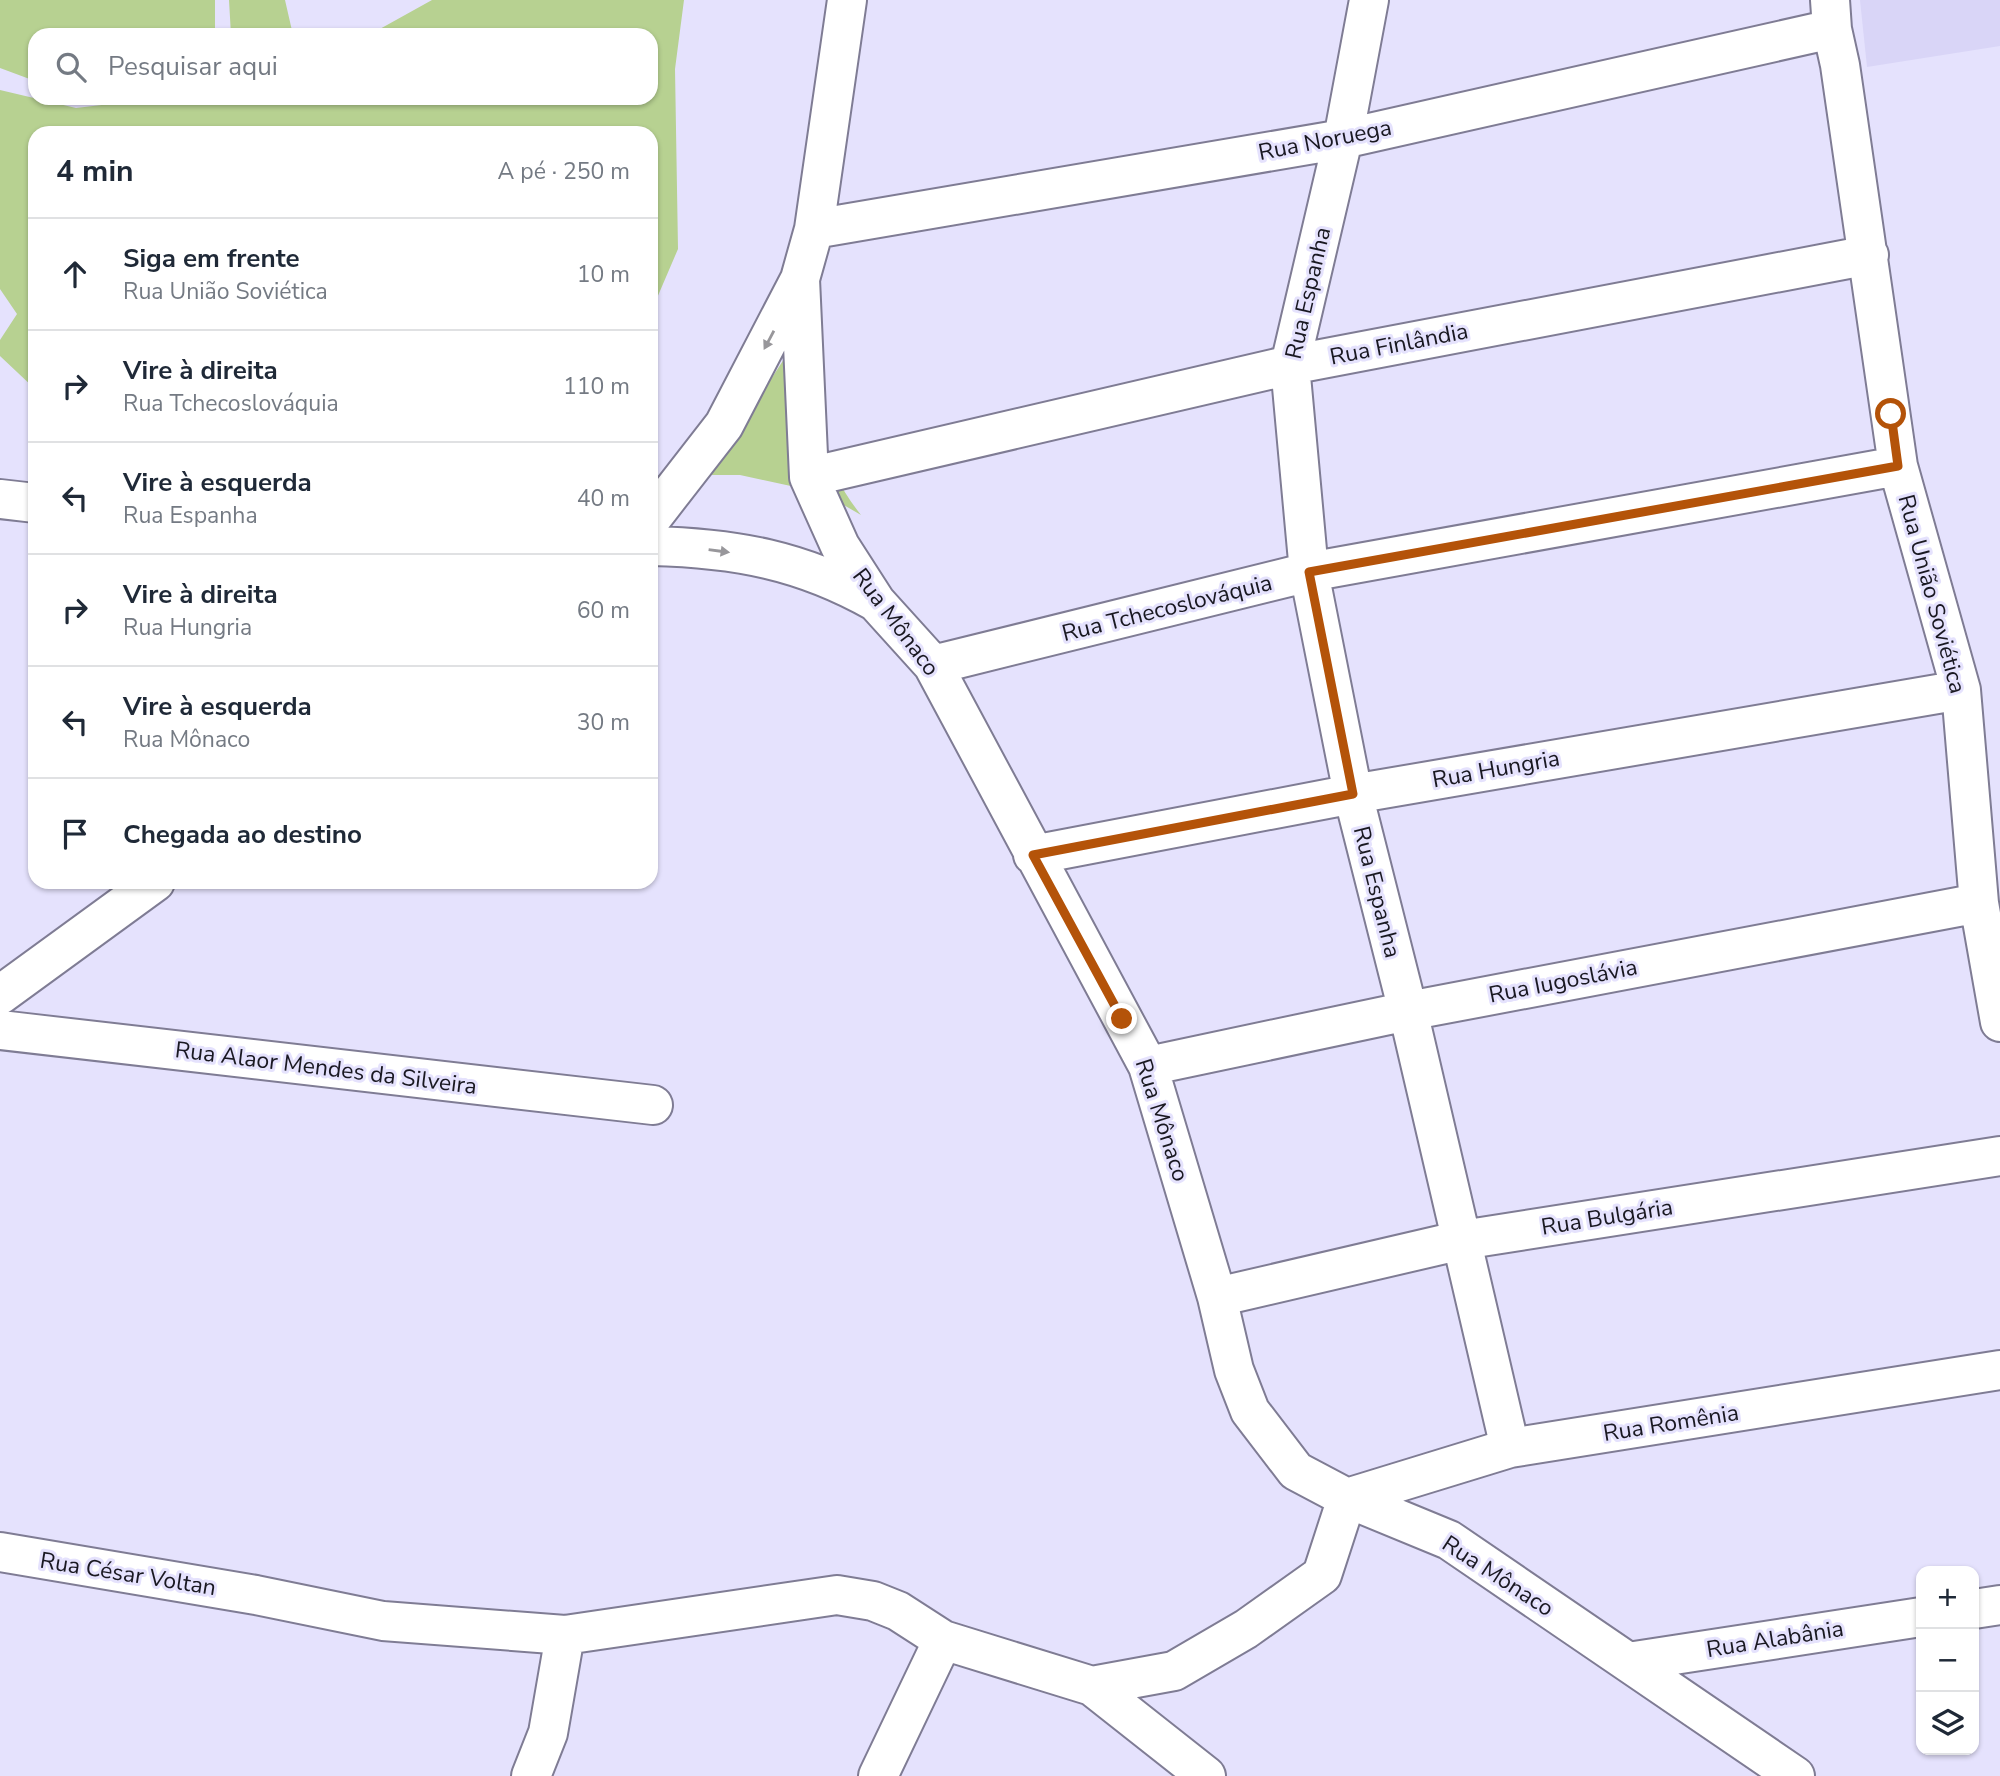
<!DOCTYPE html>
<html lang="pt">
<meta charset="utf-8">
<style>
body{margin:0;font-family:"Nunito Sans",sans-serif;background:#f2f2f3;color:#1f2937}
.controls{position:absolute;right:21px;bottom:21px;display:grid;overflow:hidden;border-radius:14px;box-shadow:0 2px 5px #0004}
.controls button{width:63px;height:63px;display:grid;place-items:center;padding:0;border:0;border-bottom:2px solid #e0e1e3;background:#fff;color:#1f2937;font:35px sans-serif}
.stop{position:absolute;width:21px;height:21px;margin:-16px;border:5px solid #b45309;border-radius:50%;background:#fff}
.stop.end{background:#b45309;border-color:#fff;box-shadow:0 2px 7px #0008}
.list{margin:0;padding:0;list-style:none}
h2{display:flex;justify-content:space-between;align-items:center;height:91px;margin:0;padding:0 28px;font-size:30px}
h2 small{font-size:23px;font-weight:400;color:#747a83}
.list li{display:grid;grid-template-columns:46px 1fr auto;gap:21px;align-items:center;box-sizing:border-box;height:112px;padding:0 28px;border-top:2px solid #e0e1e3}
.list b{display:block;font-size:26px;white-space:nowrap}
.list p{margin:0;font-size:23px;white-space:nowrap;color:#747a83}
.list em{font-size:23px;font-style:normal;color:#747a83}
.icon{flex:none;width:38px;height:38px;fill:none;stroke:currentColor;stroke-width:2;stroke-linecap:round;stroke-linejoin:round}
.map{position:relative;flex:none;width:2000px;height:1776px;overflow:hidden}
.search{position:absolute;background:#fff;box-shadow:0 2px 5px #0004;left:28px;top:28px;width:630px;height:77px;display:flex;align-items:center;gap:18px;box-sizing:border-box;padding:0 24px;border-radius:21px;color:#747a83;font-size:26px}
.panel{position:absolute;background:#fff;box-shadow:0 2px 5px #0004;left:28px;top:126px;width:630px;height:763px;border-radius:21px}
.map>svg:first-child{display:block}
.built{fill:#d9d5f7}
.green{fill:#b7d191}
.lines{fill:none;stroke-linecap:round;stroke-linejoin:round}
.minor-casing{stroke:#7f7c94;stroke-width:42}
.minor{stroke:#fff;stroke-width:38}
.oneway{fill:#98979b}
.route{stroke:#b45309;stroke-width:9}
.labels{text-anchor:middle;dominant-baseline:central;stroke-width:6;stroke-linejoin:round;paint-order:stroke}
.street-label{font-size:23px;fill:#191821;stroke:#e5e2fd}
</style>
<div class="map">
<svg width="2000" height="1776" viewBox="0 0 2000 1776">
<rect width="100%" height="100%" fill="#e5e2fd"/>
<path class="built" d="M1860 0H2000V46L1867 67Z"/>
<path class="green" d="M0 0H215V35H35V81L0 68Z
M229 0H285L293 35H231Z
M432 0H684L675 69 678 249 651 312V133H35V389L0 356V340L17 314 0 289V90L76 108 161 98H651V35H369Z
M786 356C808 408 825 470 861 515L823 493 740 475H697L732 439Z"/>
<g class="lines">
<g class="minor-casing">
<path id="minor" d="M847 0 814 229 800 279 809 477 840 546 876 602 933 665 1148 1066 1217 1297 1234 1370 1250 1411 1296 1471 1347 1498 1449 1540 1795 1776
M1369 0 1343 139 1290 365 1309 572 1353 794 1408 1011 1510 1448
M1830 0 1832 29 1840 65 1898 466 1961 690 1979 903 2000 1022
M814 229 1343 139 1832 29
M809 477 1290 365 1869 255
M0 499 35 503
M651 519 724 425 799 281
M651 546C735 548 802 560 876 602
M933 665 1309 572 1898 466
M1033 855 1353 794 1961 690
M0 995 155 882
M0 1030 653 1105
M1148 1066 1408 1011 1979 903
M1217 1297 1462 1240 2000 1156
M0 1552 256 1595 383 1621 565 1635 837 1595 873 1601 898 1611 943 1640 1092 1686 1206 1776
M1974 1609 2000 1605
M1628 1662 1921 1617
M1092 1686 1174 1671 1246 1629 1322 1575 1347 1498 1510 1448 2000 1370
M531 1776 548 1733 565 1635
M878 1776 943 1640"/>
</g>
<use href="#minor" class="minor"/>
</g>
<defs><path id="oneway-solid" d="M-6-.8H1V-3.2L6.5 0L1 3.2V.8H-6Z" transform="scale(1.75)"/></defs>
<g class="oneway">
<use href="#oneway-solid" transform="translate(769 340) rotate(118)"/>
<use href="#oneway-solid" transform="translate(719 551) rotate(8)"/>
</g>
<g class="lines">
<path class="route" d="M1122 1019 1033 855 1353 794 1309 572 1898 466 1891 414"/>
</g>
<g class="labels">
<g class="street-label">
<text transform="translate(1325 140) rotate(-11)">Rua Noruega</text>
<text transform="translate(1308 293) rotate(-77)">Rua Espanha</text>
<text transform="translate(1399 344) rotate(-11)">Rua Finlândia</text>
<text transform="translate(1932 594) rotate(75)">Rua União Soviética</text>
<text transform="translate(1167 608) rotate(-14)">Rua Tchecoslováquia</text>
<text transform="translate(896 622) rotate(53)">Rua Mônaco</text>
<text transform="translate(1496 769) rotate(-10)">Rua Hungria</text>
<text transform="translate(1377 892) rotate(76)">Rua Espanha</text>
<text transform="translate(1563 981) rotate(-11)">Rua Iugoslávia</text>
<text transform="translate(326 1068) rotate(7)">Rua Alaor Mendes da Silveira</text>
<text transform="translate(1162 1120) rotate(72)">Rua Mônaco</text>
<text transform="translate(1607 1217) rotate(-9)">Rua Bulgária</text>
<text transform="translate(1671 1423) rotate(-9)">Rua Romênia</text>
<text transform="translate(128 1574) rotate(9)">Rua César Voltan</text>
<text transform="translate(1498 1576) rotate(33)">Rua Mônaco</text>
<text transform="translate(1775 1639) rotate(-9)">Rua Alabânia</text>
</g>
</g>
</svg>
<div class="controls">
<button>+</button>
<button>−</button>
<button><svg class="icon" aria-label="layers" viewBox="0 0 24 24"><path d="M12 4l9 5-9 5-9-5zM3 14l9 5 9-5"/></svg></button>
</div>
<div class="stop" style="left:1891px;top:414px"></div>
<div class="stop end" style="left:1122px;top:1019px"></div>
<div class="search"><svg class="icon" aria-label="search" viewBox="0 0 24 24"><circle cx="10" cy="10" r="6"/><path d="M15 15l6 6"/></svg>Pesquisar aqui</div>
<section class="panel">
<h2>4 min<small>A pé · 250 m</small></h2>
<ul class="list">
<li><svg class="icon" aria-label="ahead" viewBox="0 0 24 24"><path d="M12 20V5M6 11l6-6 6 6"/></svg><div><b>Siga em frente</b><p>Rua União Soviética</p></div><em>10 m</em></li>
<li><svg class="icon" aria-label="right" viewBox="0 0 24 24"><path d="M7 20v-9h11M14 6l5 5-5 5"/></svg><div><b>Vire à direita</b><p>Rua Tchecoslováquia</p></div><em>110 m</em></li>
<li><svg class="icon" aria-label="left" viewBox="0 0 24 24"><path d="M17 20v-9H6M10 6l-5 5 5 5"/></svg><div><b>Vire à esquerda</b><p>Rua Espanha</p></div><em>40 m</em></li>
<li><svg class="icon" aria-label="right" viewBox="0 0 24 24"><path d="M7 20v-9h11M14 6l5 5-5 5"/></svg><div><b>Vire à direita</b><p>Rua Hungria</p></div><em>60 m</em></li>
<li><svg class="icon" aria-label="left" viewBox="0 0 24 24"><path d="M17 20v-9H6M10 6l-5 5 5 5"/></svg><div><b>Vire à esquerda</b><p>Rua Mônaco</p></div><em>30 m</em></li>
<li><svg class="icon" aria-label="arrive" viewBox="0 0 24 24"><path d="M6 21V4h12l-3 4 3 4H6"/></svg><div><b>Chegada ao destino</b></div></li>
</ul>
</section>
</div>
